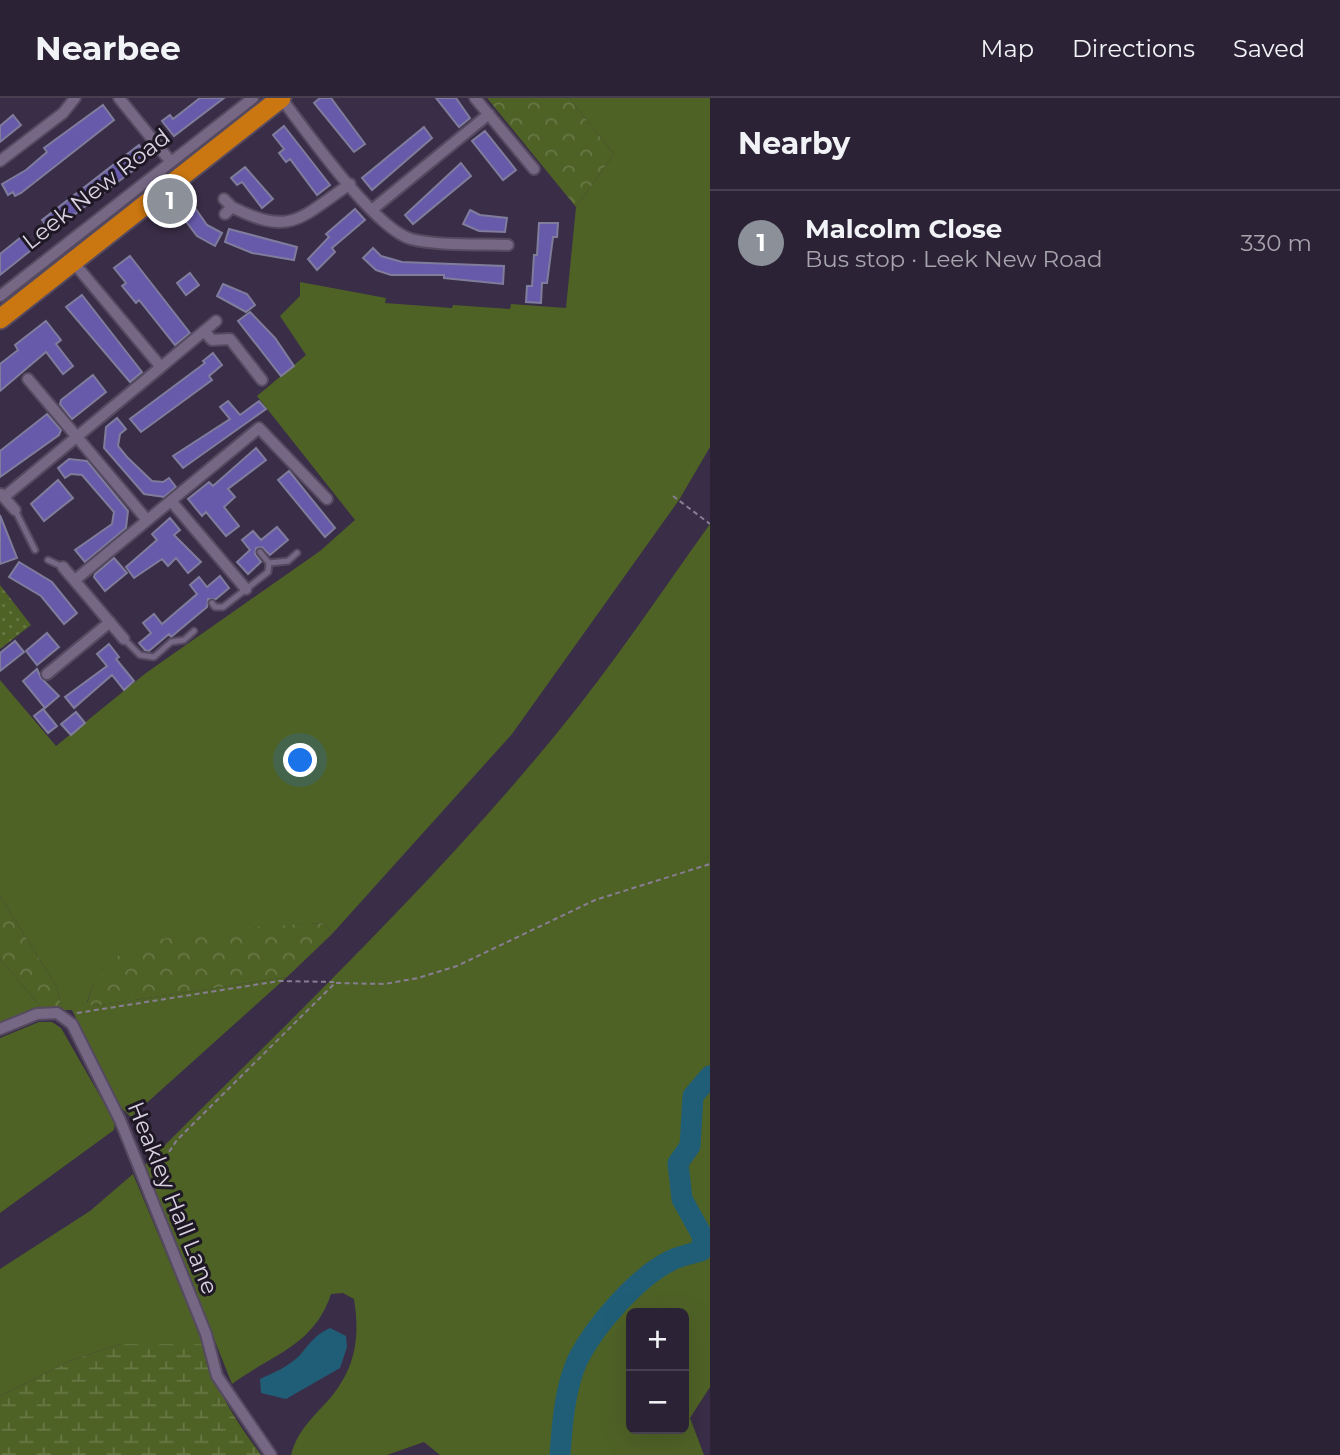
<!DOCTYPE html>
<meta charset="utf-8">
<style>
body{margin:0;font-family:Montserrat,sans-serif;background:#342a3d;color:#f1f3f6}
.controls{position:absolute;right:21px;bottom:21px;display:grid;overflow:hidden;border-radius:10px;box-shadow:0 7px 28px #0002}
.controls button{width:63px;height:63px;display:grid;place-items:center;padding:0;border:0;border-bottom:2px solid #483f50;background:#2c2235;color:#f1f3f6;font:35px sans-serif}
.you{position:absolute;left:301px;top:663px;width:24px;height:24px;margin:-18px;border:5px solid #fff;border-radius:50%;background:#1a73e8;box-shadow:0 0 0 10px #1a73e833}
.badge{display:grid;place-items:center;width:46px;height:46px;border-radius:50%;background:#8c9099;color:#fff;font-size:23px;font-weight:700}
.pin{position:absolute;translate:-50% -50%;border:4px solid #fff;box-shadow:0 2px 7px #0006}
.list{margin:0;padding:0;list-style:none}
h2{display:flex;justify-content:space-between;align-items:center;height:91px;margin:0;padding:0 28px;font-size:30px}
h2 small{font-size:23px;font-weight:400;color:#a6a4ad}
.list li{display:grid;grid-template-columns:46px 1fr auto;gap:21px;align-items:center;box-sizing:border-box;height:105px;padding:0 28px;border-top:2px solid #483f50}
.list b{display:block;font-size:26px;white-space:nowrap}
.list p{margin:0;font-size:23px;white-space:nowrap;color:#a6a4ad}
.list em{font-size:23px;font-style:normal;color:#a6a4ad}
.map{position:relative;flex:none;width:710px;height:1357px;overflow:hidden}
header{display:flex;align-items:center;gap:42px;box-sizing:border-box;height:98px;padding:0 35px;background:#2c2235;border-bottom:2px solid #483f50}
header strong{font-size:33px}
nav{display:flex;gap:38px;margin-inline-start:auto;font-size:24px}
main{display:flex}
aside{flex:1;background:#2c2235}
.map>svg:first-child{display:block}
.grass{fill:#4f6226;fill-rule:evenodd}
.forest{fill:url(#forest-crowns)}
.wetland{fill:url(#wetland-marsh)}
.garden{fill:url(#garden-dots)}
.water{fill:#205e78}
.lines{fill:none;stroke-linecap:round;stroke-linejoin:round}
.river{stroke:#205e78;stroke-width:21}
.building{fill:#675aab;stroke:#7f7c9c;stroke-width:2}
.lane-casing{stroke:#554a60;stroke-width:9}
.street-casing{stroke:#554a60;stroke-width:14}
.highway-casing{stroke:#554a60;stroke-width:23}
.path{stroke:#887e93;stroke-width:2;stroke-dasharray:5 3.5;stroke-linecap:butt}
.lane{stroke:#766785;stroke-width:5}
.street{stroke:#766785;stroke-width:10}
.highway{stroke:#cb7711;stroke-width:19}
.labels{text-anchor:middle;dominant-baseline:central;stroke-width:6;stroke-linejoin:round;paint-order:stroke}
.street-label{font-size:23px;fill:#dad2e3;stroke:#1e1824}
</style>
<header>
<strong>Nearbee</strong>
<nav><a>Map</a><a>Directions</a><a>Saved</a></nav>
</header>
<main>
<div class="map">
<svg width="710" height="1357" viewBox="0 0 710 1357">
<defs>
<pattern id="forest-crowns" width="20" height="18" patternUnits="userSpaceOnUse" patternTransform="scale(1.75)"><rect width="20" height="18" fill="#4f6226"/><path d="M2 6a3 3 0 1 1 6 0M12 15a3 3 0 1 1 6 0" fill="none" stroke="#687845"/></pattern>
<pattern id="wetland-marsh" width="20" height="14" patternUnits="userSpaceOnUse" patternTransform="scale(1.75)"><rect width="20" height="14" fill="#4f6226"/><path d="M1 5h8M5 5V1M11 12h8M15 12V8" fill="none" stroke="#687845"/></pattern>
<pattern id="garden-dots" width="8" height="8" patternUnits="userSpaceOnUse" patternTransform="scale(1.75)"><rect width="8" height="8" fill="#4f6226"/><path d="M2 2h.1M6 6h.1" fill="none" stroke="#687845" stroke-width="1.8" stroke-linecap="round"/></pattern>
</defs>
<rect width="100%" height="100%" fill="#3a2d47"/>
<path class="grass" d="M569 0H710V349L679 402 512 636 332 836 324 825 269 829 93 886 87 904 94 908 287 879 131 1019 119 1008 72 912H62L57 889 0 798V582L56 648 146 575 320 453 355 422 257 298 306 257 280 218 300 198V184L386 200 385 205 452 210 453 207 510 211 511 206 566 210 576 109 614 56Z
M710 426V1289L690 1320 704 1357H440L424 1344 387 1357H291C298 1331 314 1319 331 1299 356 1269 360 1238 354 1201L343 1195 331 1196C314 1248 272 1256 232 1286L145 1067C285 927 432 788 557 635 612 568 660 496 710 426ZM631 1215H684V1331H631Z
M0 861 42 910 0 926Z
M39 924H52L61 930 115 1024 114 1032 0 1115V940Z
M133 1076 204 1246H120L70 1263 0 1298V1171L90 1113Z"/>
<path class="forest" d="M487 0H569L614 56 576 109Z
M0 798 57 889 62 912 42 910 0 861Z
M324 825 332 836 287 879 94 908 87 905 93 886 128 847 220 831Z"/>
<path class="wetland" d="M120 1246H204C212 1287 236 1323 261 1357H0V1298L70 1263Z"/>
<path class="garden" d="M0 487 31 527 0 551Z"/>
<path class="water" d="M330 1230 346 1238 347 1249 340 1270 286 1301 261 1295 260 1281C275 1274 288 1269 300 1257 309 1246 316 1236 330 1230Z"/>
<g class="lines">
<path class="river" d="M560 1357C562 1326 565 1289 578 1261 595 1228 636 1180 670 1163 679 1158 691 1156 701 1153L703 1139 682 1101 678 1065 690 1048 693 998 710 978"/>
</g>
<path class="building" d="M200 0H224L174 38 162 23 170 17 173 21Z
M320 0H331L365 46 354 54 314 5Z
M436 0H456L470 20 459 29Z
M103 7 114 22 21 95 15 98 13 94 8 97 2 86 26 72 47 54 44 50Z
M13 17 21 27 0 44V28Z
M284 28 330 87 317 97 290 61 286 64 279 55 284 51 273 37Z
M424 29 432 40 372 92 362 80Z
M485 33 516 72 503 82 472 43Z
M139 47 147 57 141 61 143 65 51 134 42 122Z
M461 65 471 78 413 126 405 117Z
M245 69 273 101 262 110 242 84 237 87 231 80Z
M193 107 207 127 222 135 215 148 197 138 181 117Z
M355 111 365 122 332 150 335 154 317 172 308 161 329 139 326 136Z
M470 112 480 117 507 120 505 134 479 133 463 126Z
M539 125H558L557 139H553L547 185H542L541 205 526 204 527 188H532L534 157H537Z
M229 131 297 149 294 162 252 155 225 144Z
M25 136 35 149 0 177V156Z
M373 150 381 158 402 164 504 168 503 186 444 180V177H391L376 172 363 160Z
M130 158 190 235 175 247 139 202 136 205 122 188 126 185 114 170Z
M190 175 199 187 186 197 177 185Z
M223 186 247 196 255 207 246 214 217 198Z
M82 197 142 274 130 284 66 209Z
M250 214 275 240 294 268 281 278 238 223Z
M46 223 61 242 56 246 73 268 63 276 46 254 0 293V266L18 252 15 247Z
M213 255 222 267 209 278 212 282 141 334 130 321 205 265 203 263Z
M93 277 106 294 72 321 60 306 61 302Z
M228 303 240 317 259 303 266 311 183 370 173 358 230 321 220 309Z
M47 316 61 332 59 337 0 379V353Z
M117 320 126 331 120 336 118 348 127 359 152 383 163 384 169 380 176 389 164 399 144 396 104 350 106 329Z
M256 350 266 362 228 391 235 399 224 409 239 428 226 438 206 414 202 418 188 401 209 384 213 388Z
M69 361 87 363 128 413 126 430 85 464 75 452 112 426 114 414 82 377 71 376 65 380 58 370Z
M289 373 335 430 325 439 278 382Z
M58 382 73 400 44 423 31 406Z
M0 417 17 460 0 466Z
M170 420 180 432 174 437 201 464 188 475 176 460 168 468 162 461 134 480 126 469 157 442 152 436Z
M277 429 288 442 270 457 262 449 256 450 255 456 261 464 248 476 237 464 250 452 242 442 253 433 261 442Z
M114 460 127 475 105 493 94 479 95 476Z
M19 464 52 484 77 515 64 526 41 498 9 479Z
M220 478 229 490 216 501H208L207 509 171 539 169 536 149 553 145 552 139 545 151 535 143 525 154 516 162 526 197 496 190 487 199 479 207 489Z
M47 535 59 549 37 567 26 553Z
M15 543 24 554 0 573V555Z
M109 546 119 559 116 561 134 583 124 592 112 577 74 610 65 599 107 568 97 556Z
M37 571 41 580 59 598 45 610 23 583Z
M43 611 57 628 48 635 34 618Z
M76 614 85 625 71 637 61 626Z"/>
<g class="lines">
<g class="lane-casing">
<path id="lane" d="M15 412 35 452
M48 462 63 469
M269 465 288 463 297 455
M212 505 215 509H223L268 474 269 465 260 454
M124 541 140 557 154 559 171 544 184 542 194 533"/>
</g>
<g class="street-casing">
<path id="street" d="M119 0 171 64
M281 0C307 34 374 130 411 141 438 148 480 146 508 147
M475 0 534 71
M0 63 63 15 75 0
M224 101 232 109 225 116
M232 109C291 139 300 120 350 86
M373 111 489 16
M0 198 253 0
M204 233 212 242 230 241 262 282
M161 269 216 223
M28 281 147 422
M1 396 15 412
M4 399 161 269 74 165
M171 403 246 491
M63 469 124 541
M75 482 259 330 327 401
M47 576 110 524
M0 931 37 916 57 915 72 926 120 1022 206 1236 217 1278 271 1357"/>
</g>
<g class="highway-casing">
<path id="highway" d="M0 221 281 0"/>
</g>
<path class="path" d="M673 398 710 426
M77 915 279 883 334 884
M155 1075 177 1042 335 885 385 886 418 880 457 868 595 802 710 766"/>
<use href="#lane" class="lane"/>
<use href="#street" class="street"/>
<use href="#highway" class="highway"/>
</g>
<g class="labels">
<g class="street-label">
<text transform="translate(96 91) rotate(-38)">Leek New Road</text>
<text transform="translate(173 1100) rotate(68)">Heakley Hall Lane</text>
</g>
</g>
</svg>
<div class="controls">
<button>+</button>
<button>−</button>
</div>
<div class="you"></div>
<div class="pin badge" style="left:170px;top:103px">1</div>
</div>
<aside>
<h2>Nearby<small></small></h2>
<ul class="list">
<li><span class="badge">1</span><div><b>Malcolm Close</b><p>Bus stop · Leek New Road</p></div><em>330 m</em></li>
</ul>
</aside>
</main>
